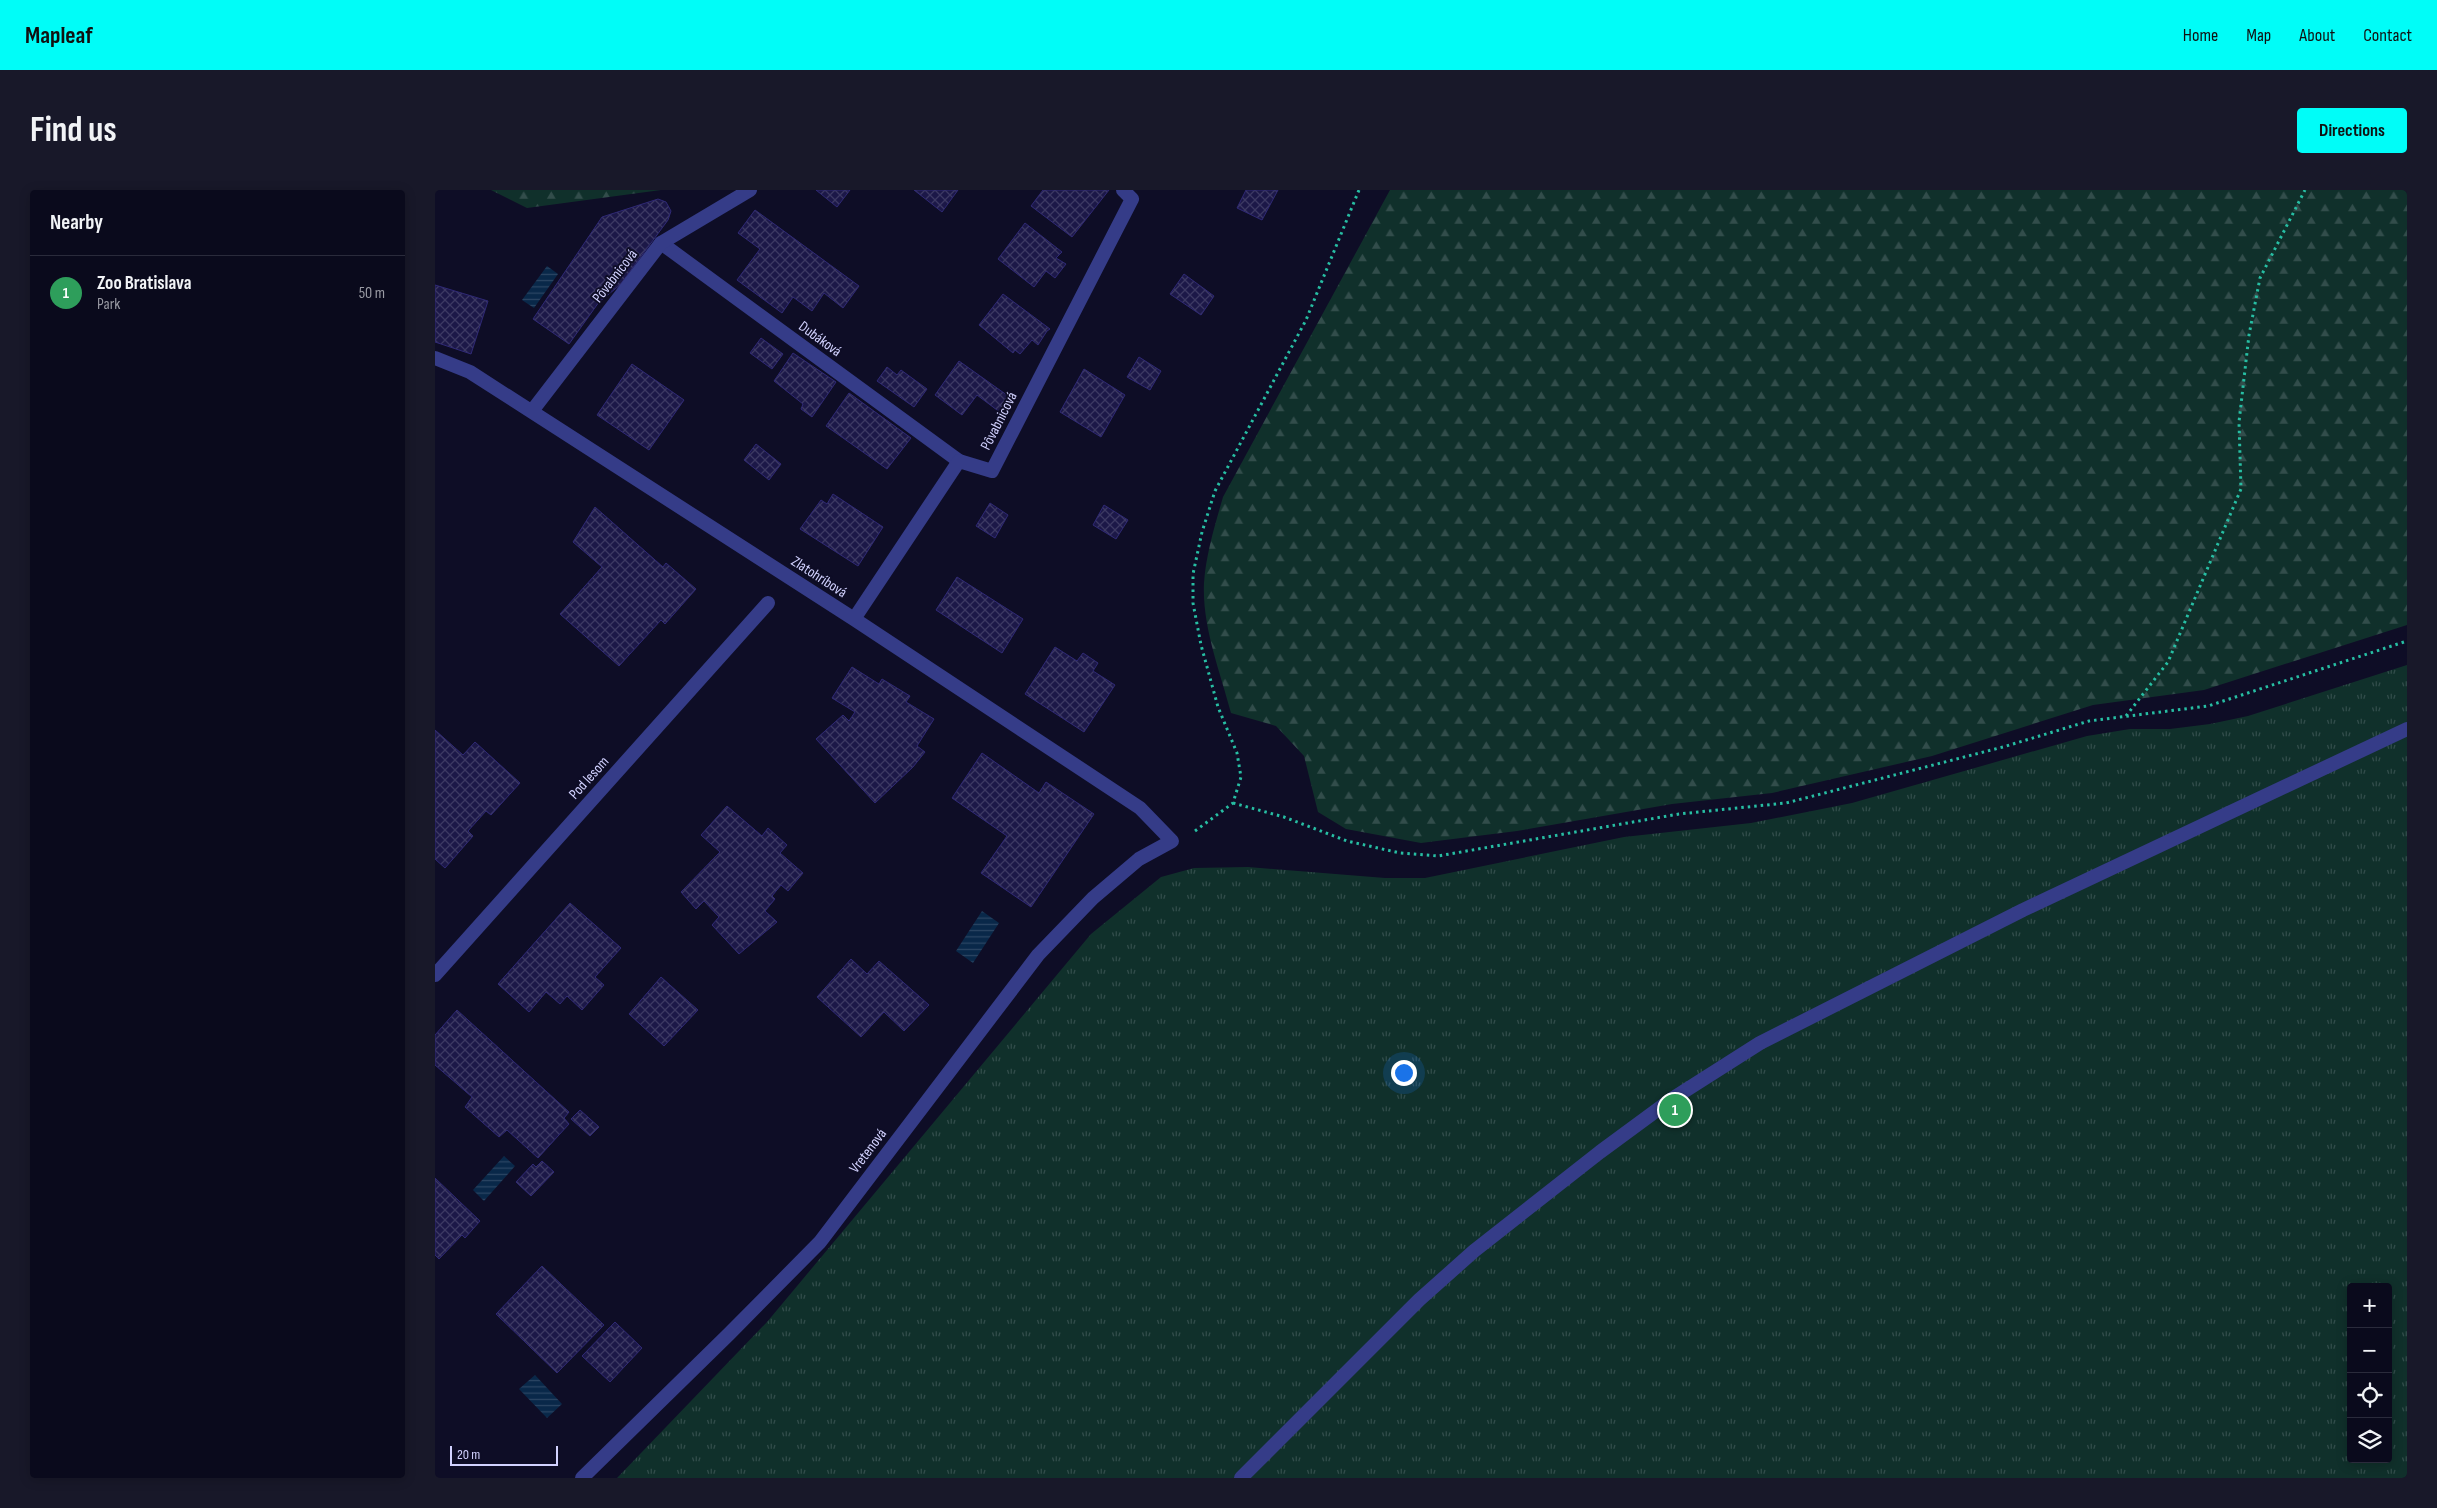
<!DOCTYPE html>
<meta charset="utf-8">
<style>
body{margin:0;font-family:"Sofia Sans Condensed",sans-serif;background:#181829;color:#f1f3f6}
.controls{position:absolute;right:15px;bottom:15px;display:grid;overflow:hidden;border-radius:5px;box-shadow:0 2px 12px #0003}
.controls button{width:45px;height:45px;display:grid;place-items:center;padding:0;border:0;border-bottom:1px solid #2a2b3b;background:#0a0a1c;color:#f1f3f6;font:25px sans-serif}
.scale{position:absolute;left:15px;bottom:12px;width:108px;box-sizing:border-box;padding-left:5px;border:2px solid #d2d2ff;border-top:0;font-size:14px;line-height:18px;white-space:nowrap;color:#d2d2ff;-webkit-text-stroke:4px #0e0d26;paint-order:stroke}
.you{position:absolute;left:968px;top:882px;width:18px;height:18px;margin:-12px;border:4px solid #fff;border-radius:50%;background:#1a73e8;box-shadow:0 0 0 8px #1a73e833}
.badge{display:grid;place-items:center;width:32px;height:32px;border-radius:50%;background:#00fdf8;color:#fff;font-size:16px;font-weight:700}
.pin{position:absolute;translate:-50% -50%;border:2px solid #fff;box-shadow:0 1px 5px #0006}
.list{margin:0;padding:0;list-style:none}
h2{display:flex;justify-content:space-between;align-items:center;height:65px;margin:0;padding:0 20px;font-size:21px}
h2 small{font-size:16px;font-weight:400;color:#999aa3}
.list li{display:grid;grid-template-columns:32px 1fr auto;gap:15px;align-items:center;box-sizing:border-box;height:75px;padding:0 20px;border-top:1px solid #2a2b3b}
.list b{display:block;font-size:19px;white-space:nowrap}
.list p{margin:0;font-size:16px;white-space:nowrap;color:#999aa3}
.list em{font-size:16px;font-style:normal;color:#999aa3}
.icon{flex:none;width:28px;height:28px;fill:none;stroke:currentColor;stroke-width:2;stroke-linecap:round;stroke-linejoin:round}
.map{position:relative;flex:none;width:1972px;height:1288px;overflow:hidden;border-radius:5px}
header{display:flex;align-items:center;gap:30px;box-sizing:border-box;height:70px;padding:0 25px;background:#00fdf8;color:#111}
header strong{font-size:24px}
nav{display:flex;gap:28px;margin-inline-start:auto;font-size:18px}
.intro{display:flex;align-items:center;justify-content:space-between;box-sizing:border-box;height:120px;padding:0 30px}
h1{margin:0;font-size:35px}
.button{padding:12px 22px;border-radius:5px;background:#00fdf8;color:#111;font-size:18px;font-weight:700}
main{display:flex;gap:30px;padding:0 30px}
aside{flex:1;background:#0a0a1c;border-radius:5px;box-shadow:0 2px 12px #0003}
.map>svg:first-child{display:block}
.forest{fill:url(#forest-firs)}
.park{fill:url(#park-tufts);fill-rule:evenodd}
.water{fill:url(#water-rules)}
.building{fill:url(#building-cross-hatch);stroke:#2f2975}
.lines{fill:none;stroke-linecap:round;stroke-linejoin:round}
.path{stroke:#27bea3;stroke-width:3;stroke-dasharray:2.5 4;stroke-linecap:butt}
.service{stroke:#353c88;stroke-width:14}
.minor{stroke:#353c88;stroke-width:14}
.labels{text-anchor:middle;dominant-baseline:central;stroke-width:4;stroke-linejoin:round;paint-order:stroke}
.street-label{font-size:15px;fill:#d2d2ff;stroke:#0e0d26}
</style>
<header>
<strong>Mapleaf</strong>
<nav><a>Home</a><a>Map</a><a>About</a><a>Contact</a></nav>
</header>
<div class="intro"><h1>Find us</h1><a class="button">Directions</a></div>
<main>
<aside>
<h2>Nearby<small></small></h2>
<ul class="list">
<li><span class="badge" style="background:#2e9e5b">1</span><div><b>Zoo Bratislava</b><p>Park</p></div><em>50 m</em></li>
</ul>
</aside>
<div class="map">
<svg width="1972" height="1288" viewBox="0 0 1972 1288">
<defs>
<pattern id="forest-firs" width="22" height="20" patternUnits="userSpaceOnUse" patternTransform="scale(1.25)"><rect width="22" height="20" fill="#10302b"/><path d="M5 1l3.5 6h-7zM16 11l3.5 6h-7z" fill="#324d4b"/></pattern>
<pattern id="park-tufts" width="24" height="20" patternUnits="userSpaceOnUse" patternTransform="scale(1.25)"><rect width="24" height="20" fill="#10302b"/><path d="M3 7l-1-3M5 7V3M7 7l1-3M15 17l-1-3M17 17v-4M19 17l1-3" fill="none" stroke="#324d4b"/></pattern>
<pattern id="water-rules" width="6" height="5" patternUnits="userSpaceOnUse" patternTransform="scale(1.25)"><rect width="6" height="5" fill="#092849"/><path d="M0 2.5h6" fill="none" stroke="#2c4664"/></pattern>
<pattern id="building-cross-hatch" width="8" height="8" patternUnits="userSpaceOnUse" patternTransform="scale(1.25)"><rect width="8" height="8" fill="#1c1848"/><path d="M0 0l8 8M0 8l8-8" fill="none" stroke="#3c3963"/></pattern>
</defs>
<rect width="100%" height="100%" fill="#0e0d26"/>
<path class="forest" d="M56 0H226L92 18Z
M955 0H1972V435L1769 500 1658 515 1497 566 1337 603 1237 614 1082 641 986 653 911 639 883 622 869 566 841 536 796 523C785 481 767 437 769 393 771 364 780 335 788 307Z"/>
<path class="park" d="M1972 475V1288H182L332 1132 656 744 726 687 759 678 813 677 950 688H990L1189 647 1316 633 1417 613 1652 546 1695 539H1735L1775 534 1813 526ZM1916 1097H1953V1269H1916Z"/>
<path class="water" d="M112 76 123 84 99 118 87 110Z
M547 721 564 733 538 773 521 761Z
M69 966 80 976 49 1011 38 1000Z
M100 1185 127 1214 112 1228 84 1199Z"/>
<path class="building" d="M381 0H415L402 17Z
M479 0H523L507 22Z
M608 0H674L637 47 596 16Z
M811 0H843L827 30 802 18Z
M223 9 231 12 236 21 233 30 185 95 164 112 134 154 98 129 167 27Z
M320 20 424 96 408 118 389 103 377 121 358 107 347 123 302 90 325 59 303 43Z
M590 33 627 62 621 68 631 74 620 88 611 81 599 97 563 69Z
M749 84 779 106 766 125 735 104Z
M0 95 53 111 36 164 0 152Z
M568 104 615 139 612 141 603 155 597 150 585 164 580 160 578 163 544 135Z
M326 148 348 164 337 179 315 163Z
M358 163 401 192 377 227 366 219 368 214 339 191Z
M704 167 726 181 715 200 692 187Z
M524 171 576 208 566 223 542 205 527 225 500 205Z
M197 174 249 210 214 260 162 225Z
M452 177 462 185 466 180 492 199 479 217 442 191Z
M649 179 690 205 666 247 625 222Z
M414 203 476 248 452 279 391 236Z
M321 254 346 274 334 290 309 270Z
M398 304 448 337 423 376 365 339 386 310 392 314Z
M555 313 573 325 560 348 541 336Z
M669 315 693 330 681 349 658 335Z
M160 317 228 377 231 373 261 399 230 434 226 430 184 476 125 424 167 377 138 352Z
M522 387 588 429 567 463 501 420Z
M620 457 642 471 648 463 663 473 658 481 680 495 649 542 590 504Z
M417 477 444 494 447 489 475 506 471 512 499 529 482 556 490 562 478 577 440 613 381 549 408 525 414 531 420 522 397 508Z
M0 540 28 565 40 552 85 593 56 625 51 621 33 641 38 646 10 678 0 669Z
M547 563 604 603 611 592 659 624 596 717 546 683 572 646 517 608Z
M292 616 327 646 333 638 352 655 345 663 368 683 353 701 346 695 337 706 340 709 330 721 342 732 304 764 277 735 284 727 269 711 261 719 246 702 285 662 266 645Z
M135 713 186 758 160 787 169 795 147 820 132 806 125 814 111 802 94 822 63 794Z
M416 769 432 784 444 771 494 815 469 841 449 822 426 847 382 807Z
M226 787 263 820 229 856 194 824Z
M22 820 134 922 129 928 134 934 103 968 72 940 64 947 30 917 37 907 0 875V845Z
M145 920 164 937 155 946 136 929Z
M107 971 119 982 96 1006 81 992 98 974 101 977Z
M0 988 45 1031 30 1048 27 1045 4 1069 0 1065Z
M107 1076 169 1135 122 1183 61 1124Z
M180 1132 207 1158 175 1192 147 1166Z"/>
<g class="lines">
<path class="path" d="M1691 526 1733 472 1806 299 1804 232 1814 145 1825 88 1870 0
M798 613 849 627 912 651 965 663 1003 666 1244 624 1351 613 1568 557 1654 531 1773 516 1972 451
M760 641 798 613 806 587 802 563 783 517 766 455 758 413V384L767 342 780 301 871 130 924 0"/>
<path class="service" d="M226 53 524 271
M806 1288 984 1110 1039 1061 1165 962 1237 909 1325 853 1588 720 1972 539"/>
<path class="minor" d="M0 168 35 182 419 429 705 618 737 651 704 669 658 708 603 765 385 1052 294 1144 147 1288
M97 221 226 53 315 0
M419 429 524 271 557 281 697 9 688 0
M0 785 333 413"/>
</g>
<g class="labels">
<g class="street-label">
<text transform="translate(180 86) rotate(-52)">Pôvabnicová</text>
<text transform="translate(385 149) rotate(36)">Dubáková</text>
<text transform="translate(564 231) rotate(-63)">Pôvabnicová</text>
<text transform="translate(384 387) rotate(33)">Zlatohríbová</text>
<text transform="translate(154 588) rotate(-48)">Pod lesom</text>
<text transform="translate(433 961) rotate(-53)">Vretenová</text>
</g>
</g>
</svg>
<div class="controls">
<button>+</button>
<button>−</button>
<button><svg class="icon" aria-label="locate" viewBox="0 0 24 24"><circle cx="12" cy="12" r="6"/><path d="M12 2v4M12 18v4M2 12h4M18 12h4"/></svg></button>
<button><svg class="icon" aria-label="layers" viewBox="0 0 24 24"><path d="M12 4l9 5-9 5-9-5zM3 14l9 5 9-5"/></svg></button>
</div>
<div class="scale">20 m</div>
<div class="you"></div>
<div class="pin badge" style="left:1240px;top:920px;background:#2e9e5b">1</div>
</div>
</main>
